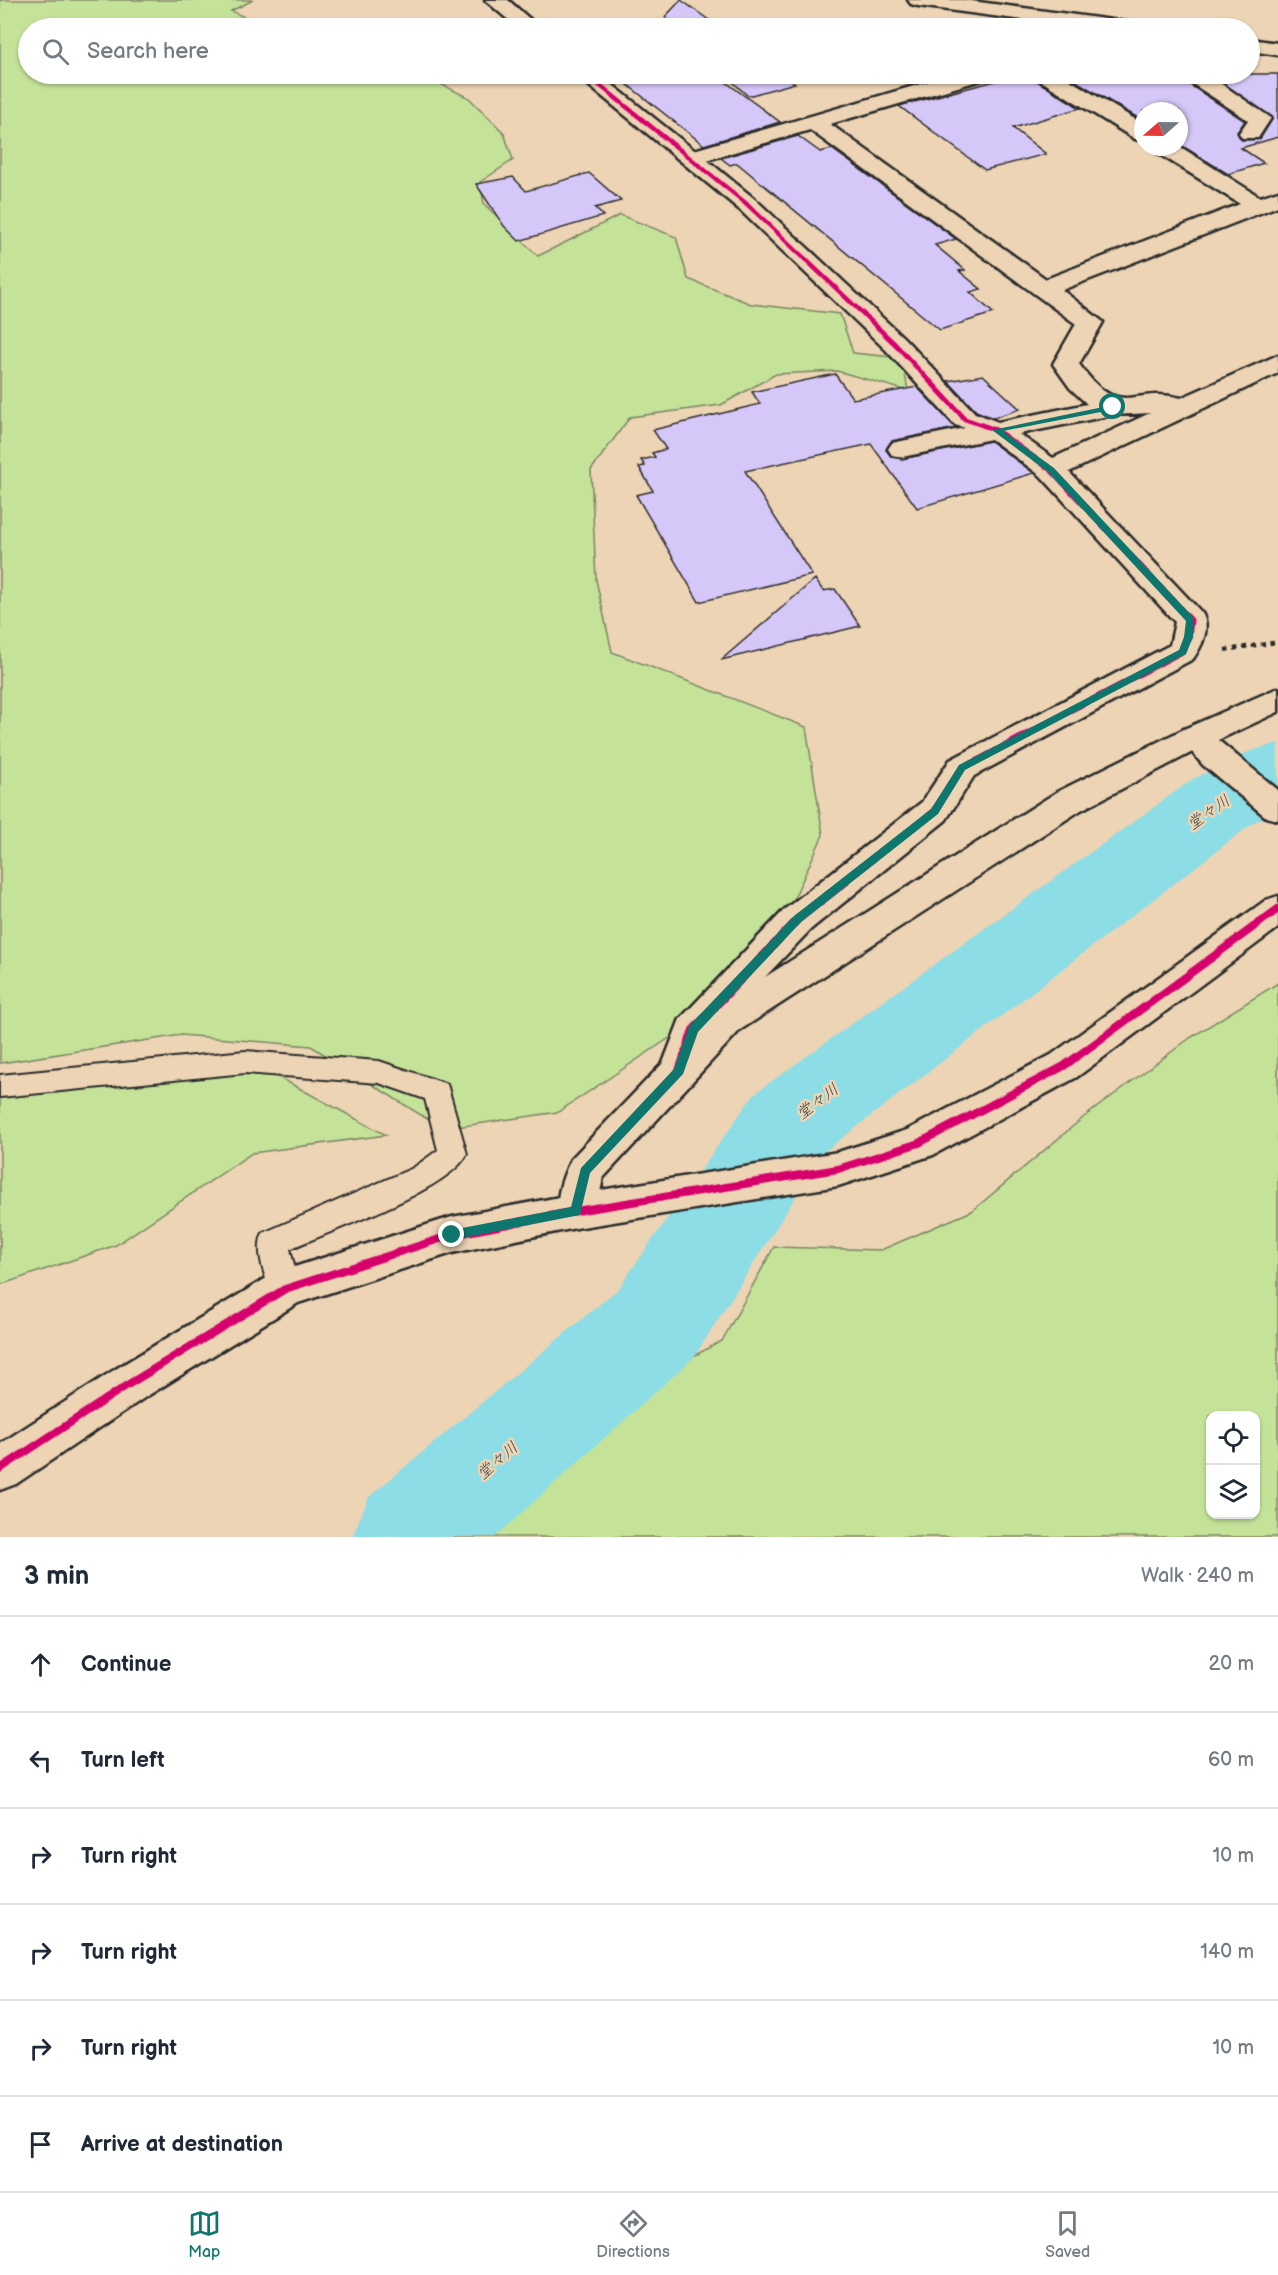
<!DOCTYPE html>
<meta charset="utf-8">
<style>
body{margin:0;font-family:"Balsamiq Sans","Klee One",sans-serif;background:#f6f6f7;color:#1f2937}
.controls{position:absolute;right:18px;bottom:18px;display:grid;overflow:hidden;border-radius:12px;box-shadow:0 2px 4px #0004}
.controls button{width:54px;height:54px;display:grid;place-items:center;padding:0;border:0;border-bottom:2px solid #e0e1e3;background:#fff;color:#1f2937;font:30px sans-serif}
.compass{position:absolute;left:1134px;top:102px;width:54px;height:54px;border-radius:50%;background:#fff;box-shadow:0 2px 4px #0004;rotate:250deg}
.stop{position:absolute;width:18px;height:18px;margin:-14px;border:4px solid #0f766e;border-radius:50%;background:#fff}
.stop.end{background:#0f766e;border-color:#fff;box-shadow:0 2px 6px #0008}
.list{margin:0;padding:0;list-style:none}
h2{display:flex;justify-content:space-between;align-items:center;height:78px;margin:0;padding:0 24px;font-size:26px}
h2 small{font-size:20px;font-weight:400;color:#747a83}
.list li{display:grid;grid-template-columns:39px 1fr auto;gap:18px;align-items:center;box-sizing:border-box;height:96px;padding:0 24px;border-top:2px solid #e0e1e3}
.list b{display:block;font-size:22px;white-space:nowrap}
.list em{font-size:20px;font-style:normal;color:#747a83}
.icon{flex:none;width:33px;height:33px;fill:none;stroke:currentColor;stroke-width:2;stroke-linecap:round;stroke-linejoin:round}
.map{position:relative;flex:none;width:1278px;height:1537px;overflow:hidden}
.search{position:absolute;background:#fff;box-shadow:0 2px 4px #0004;left:18px;right:18px;top:18px;height:66px;display:flex;align-items:center;gap:15px;box-sizing:border-box;padding:0 21px;border-radius:33px;color:#747a83;font-size:22px}
.sheet{height:654px;background:#fff}
nav{display:flex;justify-content:space-around;align-items:center;box-sizing:border-box;height:84px;border-top:2px solid #e0e1e3;background:#fff;font-size:16px;color:#747a83}
nav a{display:grid;justify-items:center;gap:3px}
nav .on{color:#0f766e}
.map>svg:first-child{display:block}
.green{fill:#c5e299;stroke:#788662;stroke-width:1.5;fill-rule:evenodd}
.lines{fill:none;stroke-linecap:round;stroke-linejoin:round}
.river{fill:#8cdde6;fill-rule:evenodd}
.building{fill:#d6c7f9;stroke:#2b2b2b;stroke-width:1.5}
.service-casing{stroke:#2b2b2b;stroke-width:4}
.minor-casing{stroke:#2b2b2b;stroke-width:5}
.tertiary-casing{stroke:#2b2b2b;stroke-width:5}
.path{stroke:#2b2b2b;stroke-width:4;stroke-dasharray:4.5 4.5;stroke-linecap:butt}
.service{fill:#ecd4b4;fill-rule:evenodd}
.minor{fill:#ecd4b4;fill-rule:evenodd}
.tertiary{fill:#ecd4b4;fill-rule:evenodd}
.cycleway-far2-casing{stroke:#ecd4b4;stroke-width:8}
.cycleway-far1-casing{stroke:#ecd4b4;stroke-width:9}
.cycleway-casing{stroke:#ecd4b4;stroke-width:11}
.cycleway-far2{stroke:#d6006c;stroke-width:4.5}
.cycleway-far1{stroke:#d6006c;stroke-width:5}
.cycleway{stroke:#d6006c;stroke-width:8}
.route{fill:#0f766e}
.labels{text-anchor:middle;dominant-baseline:central;stroke-width:5;stroke-linejoin:round;paint-order:stroke}
.water-label{font-size:16px;font-style:italic;fill:#3a4647;stroke:#ecd4b4}
</style>
<div class="map">
<svg width="1278" height="1537" viewBox="0 0 1278 1537">
<rect width="100%" height="100%" fill="#ecd4b4"/>
<filter id="ink" filterUnits="userSpaceOnUse"><feTurbulence type="fractalNoise" baseFrequency=".0167" numOctaves="2"/><feDisplacementMap in="SourceGraphic" scale="12" xChannelSelector="R" yChannelSelector="G"/><feConvolveMatrix kernelMatrix="1 2 1 2 8 2 1 2 1" color-interpolation-filters="sRGB"/></filter>
<g filter="url(#ink)">
<path class="green" d="M0 0H253L231 11 267 28H28V74H421L469 98 504 133 513 160 480 182 484 204 538 256 620 215 676 237 688 279 751 304 840 314 853 353 902 358 908 391 837 371 776 374 721 405 630 417 591 470 596 580 612 652 806 727 823 835 762 968 683 1029 558 1112 443 1129 311 1046 181 1035 0 1063Z
M1278 983V1537H454L477 1471 722 1341 774 1247 881 1250 972 1211 1084 1117 1190 1038ZM1210 1416H1256V1514H1210Z
M165 1065 269 1072 386 1135 252 1153 116 1245 0 1285V1098Z"/>
<g class="lines">
<path class="river" d="M1278 743V810L1253 823 824 1152 694 1357 495 1537H352L369 1497 618 1289 754 1094 1193 779 1248 752Z"/>
</g>
<path class="building" d="M681 0 720 28H677L665 17Z
M614 74H715L780 122 704 145Z
M724 74H782L795 83 748 96Z
M1022 74H1033L1037 81 1080 108 1013 128 1046 154 985 170 899 106Z
M1064 74H1181L1184 81 1245 121 1237 132 1242 140 1260 139 1273 118 1210 74H1278V137L1241 148 1264 163 1228 174 1179 144V111H1143V121Z
M798 136 820 152 832 149 956 239 935 245 965 270 959 271 981 289 970 292 993 313 940 330 737 163 730 165 721 158Z
M589 173 621 201 595 208 603 216 519 241 504 226 476 184 513 177 526 191Z
M835 374 853 399 917 387 956 428 892 441 886 450 892 457 902 459 990 441 1034 473 917 508 871 444 745 471 812 575 699 602 636 495 653 491 639 467 645 466 641 460 655 457 652 453 666 449 653 430 760 404 752 392Z
M983 375 1020 409 993 418 976 411 948 381Z
M815 579 823 591 835 589 860 626 721 660Z"/>
<g class="lines">
<g class="service-casing">
<path id="service" d="M245 1051 379 1061 447 1084 467 1154C450 1190 329 1231 290 1249L300 1289 296 1299 285 1302 274 1299C266 1281 254 1250 263 1233L413 1168 438 1150 425 1099 379 1083 245 1073 0 1097V1075Z"/>
</g>
<g class="minor-casing">
<path id="minor" d="M485 0H508L540 28H518Z
M908 0H964L1127 22 1134 24 1137 28H1084L918 6 911 4Z
M1250 39 1278 43V55L1250 51Z
M575 74H599L694 150 955 74H987L985 79 830 124 1046 279 1240 204 1156 152 1153 147 1179 146 1260 197 1278 191V206L1062 290 1103 322 1079 364C1121 422 1130 385 1181 398L1278 355V373L1069 472 1202 613C1211 628 1202 646 1193 659L974 776 946 820 811 929 765 977 1057 792 1184 729 1195 726 1206 729 1211 737 1206 745 1081 810 740 1030 603 1178 596 1211 590 1223 576 1228 562 1223C552 1204 562 1178 571 1159L663 1063 680 1019 785 909 922 802 950 760 1170 645 1175 622 1041 476 991 439 902 457 892 455 888 449 892 443 965 428 955 425 886 350 740 210ZM810 130 1076 324 1053 364 1070 388 1087 404 998 422 975 413 904 338 756 200 707 160ZM1150 413 1053 458 1019 434 1113 415Z
M1035 74H1060L1143 124V141L1135 139 1038 79Z
M1183 74H1207L1271 118 1258 138H1242L1239 133 1248 120 1185 79Z"/>
</g>
<g class="tertiary-casing">
<path id="tertiary" d="M1278 688V712L1218 740 1278 790V820L1266 817 1203 765 1179 737 1184 729Z
M1278 896V928L1077 1077 933 1155 838 1186 576 1228 452 1253 298 1303 144 1398 16 1484 0 1490V1444L114 1370 270 1276 285 1270 452 1217 576 1194 838 1152 907 1130 1051 1055 1266 900Z"/>
</g>
<path class="path" d="M1225 650 1278 642"/>
<use href="#service" class="service"/>
<use href="#minor" class="minor"/>
<use href="#tertiary" class="tertiary"/>
<g class="cycleway-far2-casing">
<path id="cycleway-far2" d="M586 74 748 205 895 344 931 383"/>
</g>
<g class="cycleway-far1-casing">
<path id="cycleway-far1" d="M843 883 934 811 962 768 1182 652 1189 637 1191 620 1051 470 996 430 965 419 930 381"/>
</g>
<g class="cycleway-casing">
<path id="cycleway" d="M679 1071 693 1030 798 919 845 882
M0 1469 129 1384 285 1289 452 1235 576 1211 838 1169 919 1143 1064 1066 1278 909"/>
</g>
<use href="#cycleway-far2" class="cycleway-far2"/>
<use href="#cycleway-far1" class="cycleway-far1"/>
<use href="#cycleway" class="cycleway"/>
</g>
</g>
<path class="route" d="M1113 405 1116 409 1003 431 1054 468 1194 618 1193 637 1186 654 965 770 938 814 801 922 698 1032 683 1074 590 1173 580 1215 452 1240 448 1239V1232L452 1230 571 1207 581 1168 674 1069 689 1026 794 916 931 809 959 765 1179 650 1184 637 1186 621 1048 472 992 430Z"/>
<g class="labels">
<g class="water-label">
<text transform="translate(1209 813) rotate(-35)">堂々川</text>
<text transform="translate(818 1102) rotate(-37)">堂々川</text>
<text transform="translate(498 1461) rotate(-41)">堂々川</text>
</g>
</g>
</svg>
<div class="controls">
<button><svg class="icon" aria-label="locate" viewBox="0 0 24 24"><circle cx="12" cy="12" r="6"/><path d="M12 2v4M12 18v4M2 12h4M18 12h4"/></svg></button>
<button><svg class="icon" aria-label="layers" viewBox="0 0 24 24"><path d="M12 4l9 5-9 5-9-5zM3 14l9 5 9-5"/></svg></button>
</div>
<svg class="compass" viewBox="-18 -18 36 36"><path d="M0-13l5 13h-10z" fill="#e53935"/><path d="M0 13l5-13h-10z" fill="#747a83"/></svg>
<div class="stop" style="left:1113px;top:407px"></div>
<div class="stop end" style="left:452px;top:1235px"></div>
<div class="search"><svg class="icon" aria-label="search" viewBox="0 0 24 24"><circle cx="10" cy="10" r="6"/><path d="M15 15l6 6"/></svg>Search here</div>
</div>
<section class="sheet">
<h2>3 min<small>Walk · 240 m</small></h2>
<ul class="list">
<li><svg class="icon" aria-label="ahead" viewBox="0 0 24 24"><path d="M12 20V5M6 11l6-6 6 6"/></svg><div><b>Continue</b></div><em>20 m</em></li>
<li><svg class="icon" aria-label="left" viewBox="0 0 24 24"><path d="M17 20v-9H6M10 6l-5 5 5 5"/></svg><div><b>Turn left</b></div><em>60 m</em></li>
<li><svg class="icon" aria-label="right" viewBox="0 0 24 24"><path d="M7 20v-9h11M14 6l5 5-5 5"/></svg><div><b>Turn right</b></div><em>10 m</em></li>
<li><svg class="icon" aria-label="right" viewBox="0 0 24 24"><path d="M7 20v-9h11M14 6l5 5-5 5"/></svg><div><b>Turn right</b></div><em>140 m</em></li>
<li><svg class="icon" aria-label="right" viewBox="0 0 24 24"><path d="M7 20v-9h11M14 6l5 5-5 5"/></svg><div><b>Turn right</b></div><em>10 m</em></li>
<li><svg class="icon" aria-label="arrive" viewBox="0 0 24 24"><path d="M6 21V4h12l-3 4 3 4H6"/></svg><div><b>Arrive at destination</b></div></li>
</ul>
</section>
<nav>
<a class="on"><svg class="icon" aria-label="map" viewBox="0 0 24 24"><path d="M3 6l6-2 6 2 6-2v14l-6 2-6-2-6 2zM9 4v14M15 6v14"/></svg>Map</a>
<a><svg class="icon" aria-label="directions" viewBox="0 0 24 24"><path d="M12 3l9 9-9 9-9-9zM9 14v-3h6M13 9l2 2-2 2"/></svg>Directions</a>
<a><svg class="icon" aria-label="saved" viewBox="0 0 24 24"><path d="M7 4h10v16l-5-4-5 4z"/></svg>Saved</a>
</nav>
